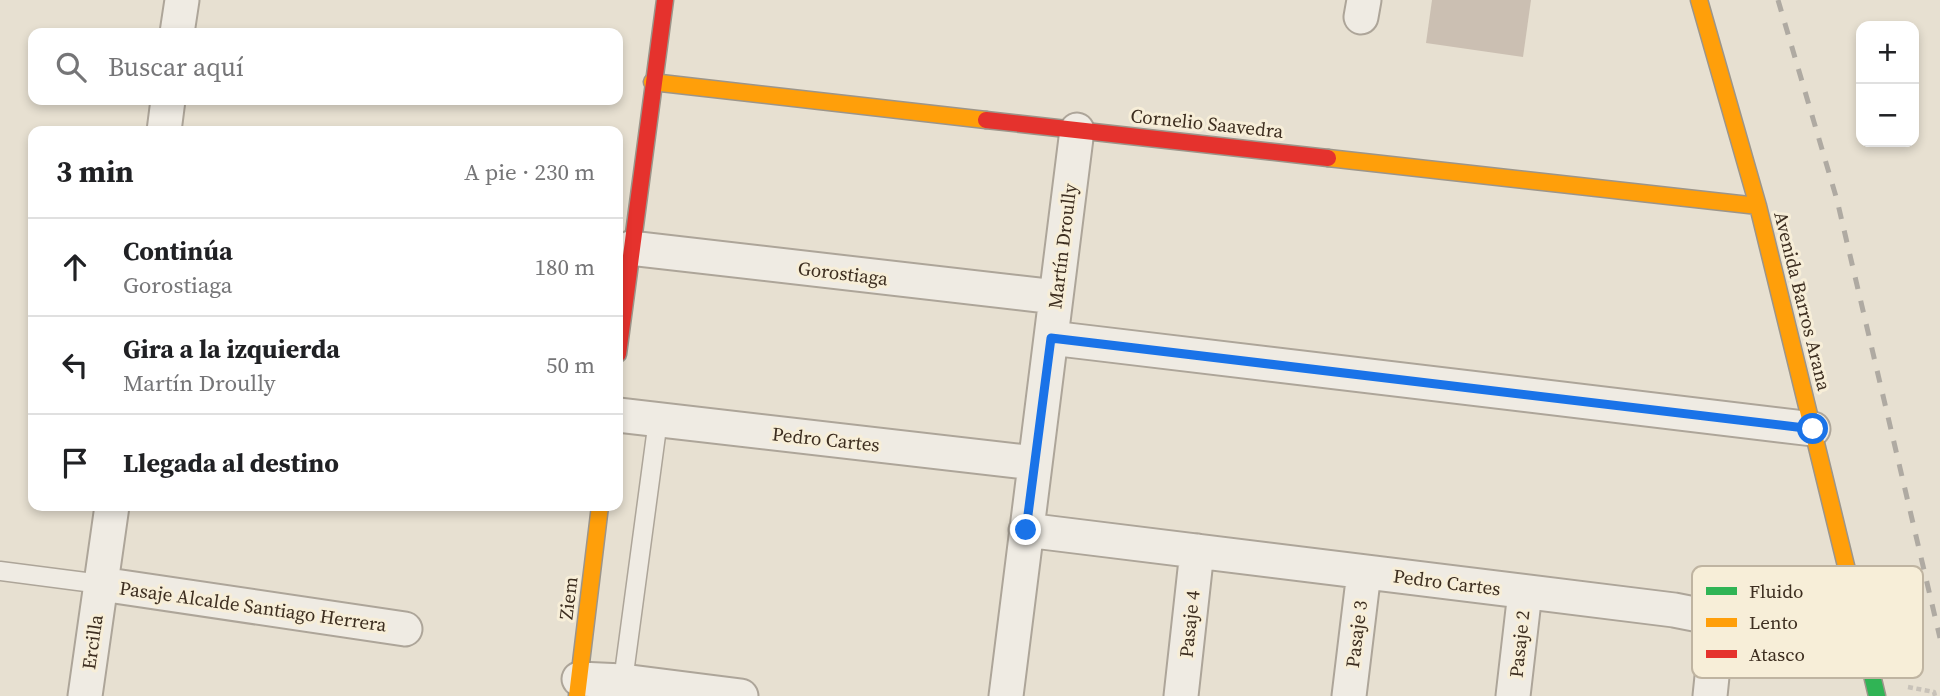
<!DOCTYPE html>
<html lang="es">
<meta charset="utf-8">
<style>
body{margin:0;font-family:"Source Serif 4",serif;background:#f2f2f2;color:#202124}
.controls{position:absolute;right:21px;top:21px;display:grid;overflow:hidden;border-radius:14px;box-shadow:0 4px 10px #0003}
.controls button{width:63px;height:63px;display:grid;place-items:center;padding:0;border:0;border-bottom:2px solid #e0e0e0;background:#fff;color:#202124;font:35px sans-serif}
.stop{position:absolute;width:21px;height:21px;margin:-16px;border:5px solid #1a73e8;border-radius:50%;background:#fff}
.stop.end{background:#1a73e8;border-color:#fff;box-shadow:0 2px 7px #0008}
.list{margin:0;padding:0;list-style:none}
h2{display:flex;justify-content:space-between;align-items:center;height:91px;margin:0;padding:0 28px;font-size:30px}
h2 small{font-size:23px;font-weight:400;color:#757577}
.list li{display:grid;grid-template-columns:46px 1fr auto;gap:21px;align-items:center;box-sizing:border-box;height:98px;padding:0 28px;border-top:2px solid #e0e0e0}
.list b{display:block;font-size:26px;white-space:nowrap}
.list p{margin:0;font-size:23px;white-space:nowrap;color:#757577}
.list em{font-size:23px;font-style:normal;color:#757577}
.icon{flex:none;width:38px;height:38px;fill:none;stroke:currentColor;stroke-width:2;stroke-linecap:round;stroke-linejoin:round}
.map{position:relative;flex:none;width:1940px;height:696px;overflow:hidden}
.search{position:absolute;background:#fff;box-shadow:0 4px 10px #0003;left:28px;top:28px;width:595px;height:77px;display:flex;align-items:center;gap:18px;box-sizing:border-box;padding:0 24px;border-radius:14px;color:#757577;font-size:26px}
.panel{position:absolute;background:#fff;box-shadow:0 4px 10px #0003;left:28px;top:126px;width:595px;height:385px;border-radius:14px}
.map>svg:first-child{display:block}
.building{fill:#cbbfb2}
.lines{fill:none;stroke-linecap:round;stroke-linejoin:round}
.lane-casing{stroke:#ada599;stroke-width:21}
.street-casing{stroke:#ada599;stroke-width:37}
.fast-casing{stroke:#9c958a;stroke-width:19}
.slow-casing{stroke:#9c958a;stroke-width:19}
.jam-casing{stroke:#9c958a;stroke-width:19}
.path{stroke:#c8c2b9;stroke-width:4.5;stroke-dasharray:5 3.5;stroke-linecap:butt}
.lane{stroke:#efebe3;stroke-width:18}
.street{stroke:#efebe3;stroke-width:33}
.fast{stroke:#30b455;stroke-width:16}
.slow{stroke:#ff9f0a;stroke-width:16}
.jam{stroke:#e5322d;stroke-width:16}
.rail{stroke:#afaaa2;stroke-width:5;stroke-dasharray:12 12;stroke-linecap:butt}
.route{stroke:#1a73e8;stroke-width:9}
.labels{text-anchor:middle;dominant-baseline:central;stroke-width:6;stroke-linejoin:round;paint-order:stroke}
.street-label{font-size:19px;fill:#3d2e20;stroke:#f7eed8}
.key{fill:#f7eed8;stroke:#bfb4a1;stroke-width:2}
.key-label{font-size:19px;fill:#3d2e20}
</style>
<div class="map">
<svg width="1940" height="696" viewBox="0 0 1940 696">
<rect width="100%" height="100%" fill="#e7e0d1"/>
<path class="building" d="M1432 0H1531L1523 57 1426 43Z"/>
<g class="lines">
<g class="lane-casing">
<path id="lane" d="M0 571 101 584
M623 681 658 420"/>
</g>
<g class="street-casing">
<path id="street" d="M1361 17 1364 0
M177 33 182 0
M164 131 168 100
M630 248 1056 297
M1051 338 1813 429
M618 415 1035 463
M1026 530 1674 610 1866 648
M101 584 405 629
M579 679 623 681 741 696
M85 696 112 506
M1006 696 1077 130
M1181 696 1197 551
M1349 696 1364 572
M1513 696 1525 592
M1710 696 1718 618"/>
</g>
<g class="fast-casing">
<path id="fast" d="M1847 570 1877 696"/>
</g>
<g class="slow-casing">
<path id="slow" d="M1699 0 1758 206 1847 570
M652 82 986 120
M1328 158 1758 206
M577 696 600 506"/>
</g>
<g class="jam-casing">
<path id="jam" d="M986 120 1328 158
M618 354 665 0"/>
</g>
<path class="path" d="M1908 687 1934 692 1935 696"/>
<use href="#lane" class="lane"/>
<use href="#street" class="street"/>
<use href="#fast" class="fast"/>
<use href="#slow" class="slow"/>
<use href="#jam" class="jam"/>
<path class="rail" d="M1778 0 1837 200 1940 638"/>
</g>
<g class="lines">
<path class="route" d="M1026 530 1051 338 1813 429"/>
</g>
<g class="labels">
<g class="street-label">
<text transform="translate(1207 123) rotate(6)">Cornelio Saavedra</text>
<text transform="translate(1062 246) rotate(-83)">Martín Droully</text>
<text transform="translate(843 273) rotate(7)">Gorostiaga</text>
<text transform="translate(1803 301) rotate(76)">Avenida Barros Arana</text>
<text transform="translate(826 439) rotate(6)">Pedro Cartes</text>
<text transform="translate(1447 582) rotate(7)">Pedro Cartes</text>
<text transform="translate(568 598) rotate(-83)">Ziem</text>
<text transform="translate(253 606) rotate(8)">Pasaje Alcalde Santiago Herrera</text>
<text transform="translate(1189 624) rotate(-84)">Pasaje 4</text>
<text transform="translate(1356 634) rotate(-83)">Pasaje 3</text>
<text transform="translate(92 642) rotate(-82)">Ercilla</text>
<text transform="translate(1519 644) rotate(-84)">Pasaje 2</text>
</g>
</g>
<rect x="1692" y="566" width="231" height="112" rx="10" class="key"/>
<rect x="1706" y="587" width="31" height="8" fill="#30b455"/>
<rect x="1706" y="618" width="31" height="9" fill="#ff9f0a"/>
<rect x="1706" y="650" width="31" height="8" fill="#e5322d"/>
<g class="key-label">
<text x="1749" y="598">Fluido</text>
<text x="1749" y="629">Lento</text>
<text x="1749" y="661">Atasco</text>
</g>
</svg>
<div class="controls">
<button>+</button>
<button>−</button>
</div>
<div class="stop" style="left:1813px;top:429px"></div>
<div class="stop end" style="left:1026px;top:530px"></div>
<div class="search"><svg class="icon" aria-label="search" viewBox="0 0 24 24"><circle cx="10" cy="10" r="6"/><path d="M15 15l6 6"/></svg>Buscar aquí</div>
<section class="panel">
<h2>3 min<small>A pie · 230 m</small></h2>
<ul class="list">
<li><svg class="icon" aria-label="ahead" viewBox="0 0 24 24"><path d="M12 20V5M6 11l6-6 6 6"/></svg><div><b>Continúa</b><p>Gorostiaga</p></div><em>180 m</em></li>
<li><svg class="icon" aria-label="left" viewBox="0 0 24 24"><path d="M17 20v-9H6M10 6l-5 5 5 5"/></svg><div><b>Gira a la izquierda</b><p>Martín Droully</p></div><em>50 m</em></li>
<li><svg class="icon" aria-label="arrive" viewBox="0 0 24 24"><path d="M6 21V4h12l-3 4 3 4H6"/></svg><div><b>Llegada al destino</b></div></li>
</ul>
</section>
</div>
